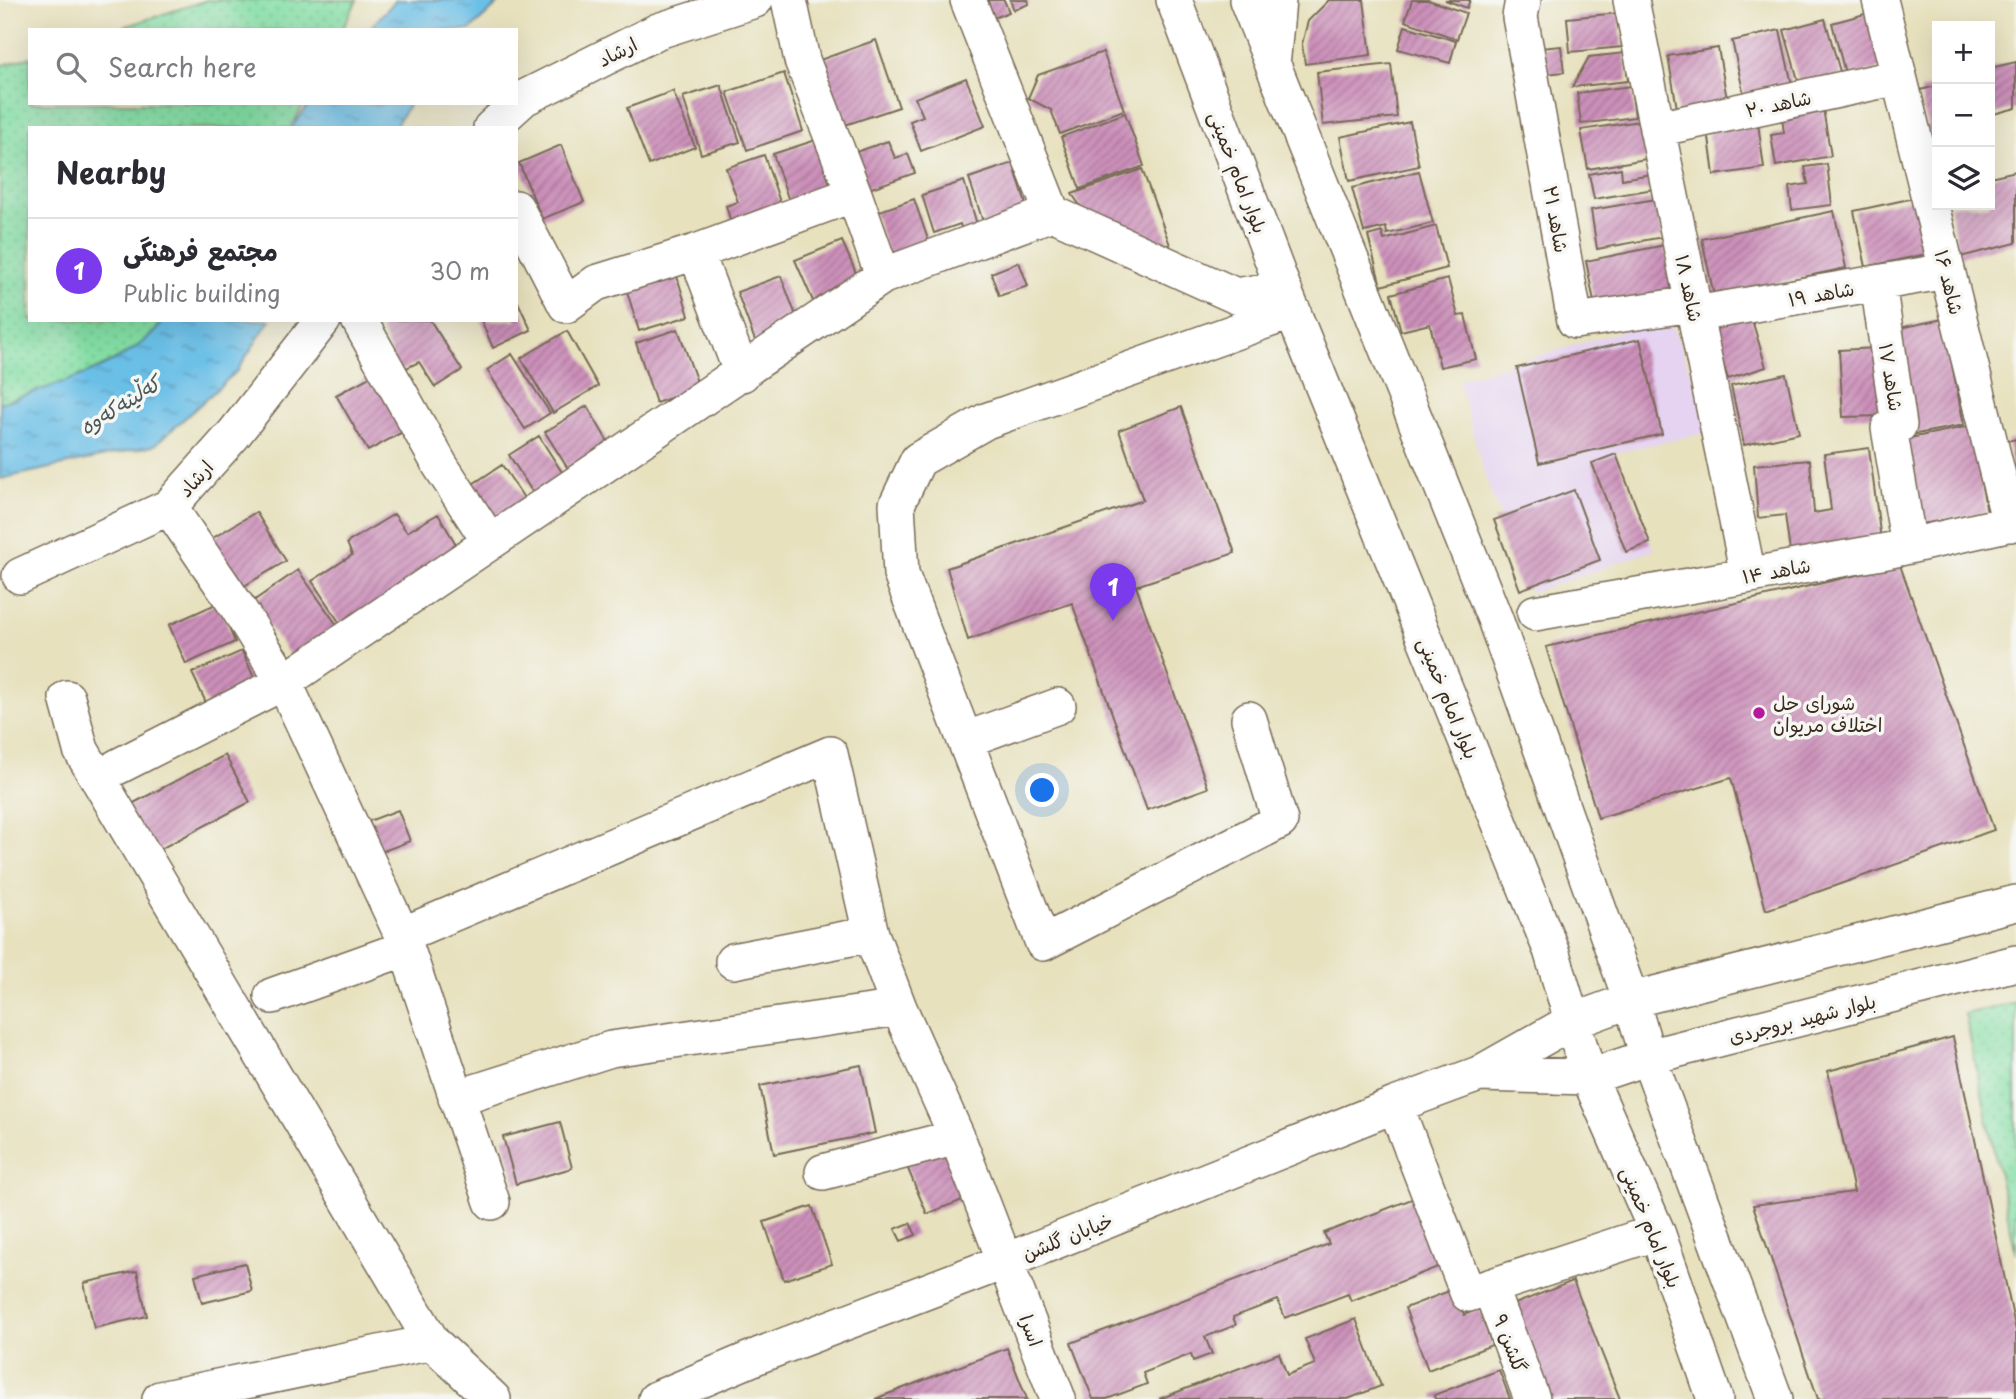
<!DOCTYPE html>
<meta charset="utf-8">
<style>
body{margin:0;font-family:"Playpen Sans","Playpen Sans Arabic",sans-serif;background:#f7f7f7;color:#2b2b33}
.controls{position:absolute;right:21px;top:21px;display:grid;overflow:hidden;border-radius:0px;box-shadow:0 7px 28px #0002}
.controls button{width:63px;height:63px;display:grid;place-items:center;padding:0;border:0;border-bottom:2px solid #e1e1e2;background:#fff;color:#2b2b33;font:35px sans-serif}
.you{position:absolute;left:1043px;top:791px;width:24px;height:24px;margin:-18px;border:5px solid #fff;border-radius:50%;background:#1a73e8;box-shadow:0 0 0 10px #1a73e833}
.badge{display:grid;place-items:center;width:46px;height:46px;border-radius:50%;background:#7c3aed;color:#fff;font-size:23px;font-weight:700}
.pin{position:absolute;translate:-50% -58px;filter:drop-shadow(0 2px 4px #0008)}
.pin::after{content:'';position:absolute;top:37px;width:24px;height:21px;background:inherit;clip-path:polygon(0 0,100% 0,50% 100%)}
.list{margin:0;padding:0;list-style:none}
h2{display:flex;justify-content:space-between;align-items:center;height:91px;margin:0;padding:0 28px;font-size:30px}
h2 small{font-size:23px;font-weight:400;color:#7c7c81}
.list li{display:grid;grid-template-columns:46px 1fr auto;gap:21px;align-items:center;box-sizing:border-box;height:105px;padding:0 28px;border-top:2px solid #e1e1e2}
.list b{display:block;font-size:26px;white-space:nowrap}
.list p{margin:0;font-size:23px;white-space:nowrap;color:#7c7c81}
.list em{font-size:23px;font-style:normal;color:#7c7c81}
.icon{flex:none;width:38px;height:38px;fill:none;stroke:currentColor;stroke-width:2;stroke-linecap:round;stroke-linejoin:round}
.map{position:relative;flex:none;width:2016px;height:1399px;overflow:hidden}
.search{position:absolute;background:#fff;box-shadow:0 7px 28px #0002;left:28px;top:28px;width:490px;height:77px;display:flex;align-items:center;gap:18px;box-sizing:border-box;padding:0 24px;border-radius:0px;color:#7c7c81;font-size:26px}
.panel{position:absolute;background:#fff;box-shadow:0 7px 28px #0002;left:28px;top:126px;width:490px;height:196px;border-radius:0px}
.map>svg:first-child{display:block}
.built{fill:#e5d3f1}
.grass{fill:url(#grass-dots);stroke:#5f8461;stroke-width:2}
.water{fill:url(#water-ripples);stroke:#537482;stroke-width:2}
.building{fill:url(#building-hatch)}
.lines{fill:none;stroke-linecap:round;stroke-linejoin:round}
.minor-casing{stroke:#776a56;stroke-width:38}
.minor{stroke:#fff;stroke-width:35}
.poi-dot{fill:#b5179e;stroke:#f6f6f2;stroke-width:2.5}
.labels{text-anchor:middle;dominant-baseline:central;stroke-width:7;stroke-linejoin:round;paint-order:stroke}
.street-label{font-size:19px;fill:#3b2a1e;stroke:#f6f6f2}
.poi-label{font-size:19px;fill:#3b2a1e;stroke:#f6f6f2;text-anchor:start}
.water-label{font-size:21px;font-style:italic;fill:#49575a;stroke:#f6f6f2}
</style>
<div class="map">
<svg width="2016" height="1399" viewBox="0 0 2016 1399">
<defs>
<pattern id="grass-dots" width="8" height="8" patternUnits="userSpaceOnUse" patternTransform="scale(1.75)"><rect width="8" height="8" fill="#83dea4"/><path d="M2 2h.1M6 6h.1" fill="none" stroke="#72bf8d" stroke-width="1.8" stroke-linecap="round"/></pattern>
<pattern id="water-ripples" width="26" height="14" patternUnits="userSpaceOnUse" patternTransform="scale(1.75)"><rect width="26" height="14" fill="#6bbfe7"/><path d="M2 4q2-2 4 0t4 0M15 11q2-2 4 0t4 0" fill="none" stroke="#599bbb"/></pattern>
<pattern id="building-hatch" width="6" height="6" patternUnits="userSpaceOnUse" patternTransform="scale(1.75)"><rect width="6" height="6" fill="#cc90ba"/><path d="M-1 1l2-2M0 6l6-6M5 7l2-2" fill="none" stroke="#a77697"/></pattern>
</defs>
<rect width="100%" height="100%" fill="#f6f6f2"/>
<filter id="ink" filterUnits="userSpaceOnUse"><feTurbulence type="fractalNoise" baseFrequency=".0143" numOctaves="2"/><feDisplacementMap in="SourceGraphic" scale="14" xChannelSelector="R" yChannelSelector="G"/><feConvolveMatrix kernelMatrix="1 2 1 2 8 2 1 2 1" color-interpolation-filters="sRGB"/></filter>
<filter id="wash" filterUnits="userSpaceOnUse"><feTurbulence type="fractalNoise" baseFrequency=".00686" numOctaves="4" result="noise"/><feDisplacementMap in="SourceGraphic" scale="28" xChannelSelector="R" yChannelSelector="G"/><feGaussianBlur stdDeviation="1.57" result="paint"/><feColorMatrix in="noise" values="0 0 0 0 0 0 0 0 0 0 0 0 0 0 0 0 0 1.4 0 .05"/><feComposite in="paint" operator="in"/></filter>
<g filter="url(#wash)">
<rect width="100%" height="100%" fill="#e7e1be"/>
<path class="built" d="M1669 317 1713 431 1614 453 1654 550 1530 593 1485 476 1458 380Z"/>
<path class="grass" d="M207 0H357L342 30H114Z
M30 57V103H304L291 128H30V320H164C134 365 49 387 0 403V66Z
M2016 1003V1254L1965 1014Z"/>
<path class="water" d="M396 0H502L470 30H368Z
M310 103H410L394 128H291Z
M164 320H270L237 371 155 445 0 479V403C50 387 134 365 164 320Z"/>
<g id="blocks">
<path class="building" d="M980 0H1004L1009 12 989 20Z
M1010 0H1028L1029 4 1014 10Z
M1329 0H1364L1371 55 1305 64 1302 44 1308 21Z
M1412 0H1428L1466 13 1457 39 1405 21Z
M1445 0H1470L1467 8Z
M1872 12 1886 67 1846 77 1832 23Z
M1619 13 1622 47 1570 52 1567 18Z
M1825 19 1841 75 1800 87 1784 30Z
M1405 26 1456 41 1450 63 1398 49Z
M1780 30 1793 89 1744 95 1732 41Z
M876 40 899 107 836 128 814 62Z
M1561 46 1564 72 1545 74 1541 48Z
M1718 48 1728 105 1678 114 1668 56Z
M1103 52 1124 110 1060 134 1051 110 1028 98 1038 75Z
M1625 53 1628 81 1572 87 1589 57Z
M2016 62V108L1990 115V68Z
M1391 64 1397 117 1323 125 1317 72Z
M784 73 803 131 747 150 727 92Z
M966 78 985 126 921 151 910 121 923 116 915 98Z
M721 85 740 142 701 154 683 97Z
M1631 86 1635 117 1581 124 1577 93Z
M1937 86V134L1929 136 1920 90Z
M673 91 695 147 649 165 627 108Z
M1822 103 1831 156 1776 166 1771 135 1784 133 1781 110Z
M1125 113 1144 166 1080 189 1061 137Z
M1640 121 1646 159 1588 169 1581 130Z
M1410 122 1419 166 1349 181 1340 137Z
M1758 123 1764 168 1714 175 1708 130Z
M816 140 832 190 790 204 773 154Z
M888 141 895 158 908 154 915 173 863 191 850 154Z
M561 145 584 202 542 219 519 163Z
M764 155 783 211 733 229 726 206 738 202 726 168Z
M1013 163 1029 214 985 228 969 178Z
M1827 164 1832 205 1792 210 1789 187 1808 184 1805 167Z
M1621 168 1622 179 1651 174 1654 189 1594 199 1589 174Z
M1142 169 1170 245 1141 250 1095 227 1072 194Z
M1419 171 1433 223 1387 234 1386 227 1364 232 1352 188Z
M2016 171V243L1960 257 1949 205H1990V177Z
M964 181 979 231 964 236 960 224 934 233 922 195Z
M1914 198 1926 254 1866 267 1854 211Z
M914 199 932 251 892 265 874 213Z
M1656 199 1663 237 1597 249 1591 210Z
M1834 211 1846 268 1714 296 1702 239Z
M1436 226 1447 268 1381 286 1368 236 1382 232 1384 240Z
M842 241 863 289 816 308 795 260Z
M1665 245 1674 291 1595 307 1586 261Z
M1019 262 1028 286 999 296 991 273Z
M676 273 689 316 639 331 626 288Z
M781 276 801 329 757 346 737 292Z
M1448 279 1458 316 1465 315 1476 359 1440 367 1430 324 1401 331 1391 294Z
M516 298 531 330 493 348 481 320H516Z
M1750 313 1766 367 1728 379 1711 325Z
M1943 319 1964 425 1911 435 1890 330Z
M378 320H430L462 370 435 387 419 362 398 372Z
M678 329 699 388 656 403 636 343Z
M567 331 598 386 553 413 521 358Z
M1640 339 1662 434 1539 463 1517 368Z
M1877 348 1883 416 1843 417 1839 350Z
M512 354 550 413 525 429 487 370Z
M377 373 408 429 368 451 336 395Z
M1786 374 1799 433 1744 445 1731 386Z
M587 406 614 452 573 477 545 432Z
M1181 407 1235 553 1136 586 1208 788 1147 810 1072 603 968 640 947 568 1143 500 1119 430Z
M1970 426 1987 512 1917 525 1900 440Z
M539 436 565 477 535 496 509 455Z
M2016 439V480L2007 441Z
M1869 448 1882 548 1791 559 1785 515 1758 518 1754 465 1810 460 1814 513 1831 510 1824 454Z
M1616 454 1650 543 1626 552 1592 463Z
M502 465 532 510 496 535 465 489Z
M1574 490 1600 560 1520 590 1494 520Z
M256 512 286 561 236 591 206 542Z
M394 514 407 532 438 514 463 556 347 634 312 581 352 555 347 543Z
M1900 565 1994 830 1766 910 1731 778 1598 818 1546 647Z
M298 570 344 635 298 667 252 602Z
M218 603 235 642 186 664 169 625Z
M242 651 260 691 211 713 192 673Z
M225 755 250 802 151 854 126 807Z
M398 810 410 841 381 852 369 821Z
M1953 1037 2016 1331V1399H1818L1753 1205 1854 1192 1828 1071Z
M861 1065 875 1133 774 1154 760 1086Z
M560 1122 572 1168 516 1184 503 1137Z
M943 1146 965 1199 927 1214 905 1162Z
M1417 1197 1443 1265 1351 1301 1348 1294 1285 1318 1278 1300 1233 1317 1236 1325 1205 1337 1212 1354 1193 1361 1191 1354 1143 1373 1147 1384 1107 1399H1093L1071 1343 1329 1244 1324 1233Z
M812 1206 832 1264 784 1280 764 1222Z
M910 1223 916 1235 901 1241 895 1229Z
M245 1263 252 1291 202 1303 195 1275Z
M137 1271 147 1316 94 1328 84 1283Z
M1573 1281 1620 1399H1543L1507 1307Z
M1454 1289 1464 1315 1479 1309 1492 1345 1428 1370 1405 1308Z
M1356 1319 1381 1386 1348 1399H1159L1279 1353 1287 1375 1315 1364 1305 1339Z
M1007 1348 1027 1399H875Z
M1499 1370 1510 1399H1435L1434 1395Z"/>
</g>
</g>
<g filter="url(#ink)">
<use href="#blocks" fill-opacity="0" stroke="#776a56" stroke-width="2"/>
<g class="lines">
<g class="minor-casing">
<path id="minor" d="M789 0 802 60 854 194 883 276
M968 0 1052 213
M1174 0 1283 288 1551 950 1589 1077 1657 1232 1715 1399
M1247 0 1495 619 1631 1000 1648 1057 1775 1399
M1523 0 1520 17 1575 321 1693 304
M1631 0 1748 575
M1880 0 2010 524
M1273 56 1278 0
M491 128 524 98 658 31 755 0
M1657 129 1899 77
M516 208 566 305 596 283 696 252
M1878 283 1899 425 1889 428 1909 546
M1695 314 1947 271
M359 320 440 465 490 542
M742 374 696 252 854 194
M169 507 238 608 284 682 402 935 492 1202
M20 576 169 507 234 434 323 320
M1535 613 1887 551 2016 522
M67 698 81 750 432 1342 493 1399
M1249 719 1280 821 1043 943 901 574 897 504 918 460 986 421 1293 311
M965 740 1058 706
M117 767 284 682 883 276 1052 213 1236 296 1283 288
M402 935 830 754 871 934 899 1008 957 1137 1058 1399
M733 961 871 934
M272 996 406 948
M1479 1074 1589 1077 1648 1057 2016 963
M456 1098 611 1049 899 1008
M1395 1105 1468 1294 1657 1232
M823 1172 957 1137
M1490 1287 1532 1399
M160 1399 432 1342
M656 1399 760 1355 1006 1261 1395 1105 1479 1074 1571 1022 1631 1000 2016 903"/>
</g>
<use href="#minor" class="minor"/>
</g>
</g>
<circle class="poi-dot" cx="1759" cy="713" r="7"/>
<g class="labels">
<g class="street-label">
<text transform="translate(617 51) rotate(-27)">ارشاد</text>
<text transform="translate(1778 103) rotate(-12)">شاهد ۲۰</text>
<text transform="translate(1239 172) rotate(69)">بلوار امام خمینی</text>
<text transform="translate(1557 219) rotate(80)">شاهد ۲۱</text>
<text transform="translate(1950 282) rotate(76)">شاهد ۱۶</text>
<text transform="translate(1690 288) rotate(78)">شاهد ۱۸</text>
<text transform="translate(1821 293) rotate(-10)">شاهد ۱۹</text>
<text transform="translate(1892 377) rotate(81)">شاهد ۱۷</text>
<text transform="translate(195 478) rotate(-48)">ارشاد</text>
<text transform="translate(1776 570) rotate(-10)">شاهد ۱۴</text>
<text transform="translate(1449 698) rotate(68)">بلوار امام خمینی</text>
<text transform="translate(1802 1018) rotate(-14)">بلوار شهید بروجردی</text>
<text transform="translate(1652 1227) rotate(68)">بلوار امام خمینی</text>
<text transform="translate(1067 1236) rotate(-22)">خیابان گلشن</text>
<text transform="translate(1032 1330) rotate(69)">اسرا</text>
<text transform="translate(1511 1343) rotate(69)">گلشن ۹</text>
</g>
<g class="poi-label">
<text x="1773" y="702">شورای حل<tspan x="1773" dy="22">اختلاف مریوان</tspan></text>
</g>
<g class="water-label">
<text transform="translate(119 404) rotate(-32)">کەڵینەکەوە</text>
</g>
</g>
</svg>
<div class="controls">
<button>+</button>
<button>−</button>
<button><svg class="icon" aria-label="layers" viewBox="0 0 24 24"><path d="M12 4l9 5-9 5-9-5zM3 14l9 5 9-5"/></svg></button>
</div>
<div class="you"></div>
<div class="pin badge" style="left:1113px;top:621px">1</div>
<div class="search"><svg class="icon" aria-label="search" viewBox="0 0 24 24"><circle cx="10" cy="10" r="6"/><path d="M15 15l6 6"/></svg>Search here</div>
<section class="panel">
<h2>Nearby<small></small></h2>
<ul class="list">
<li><span class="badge">1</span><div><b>مجتمع فرهنگی</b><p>Public building</p></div><em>30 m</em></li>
</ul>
</section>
</div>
